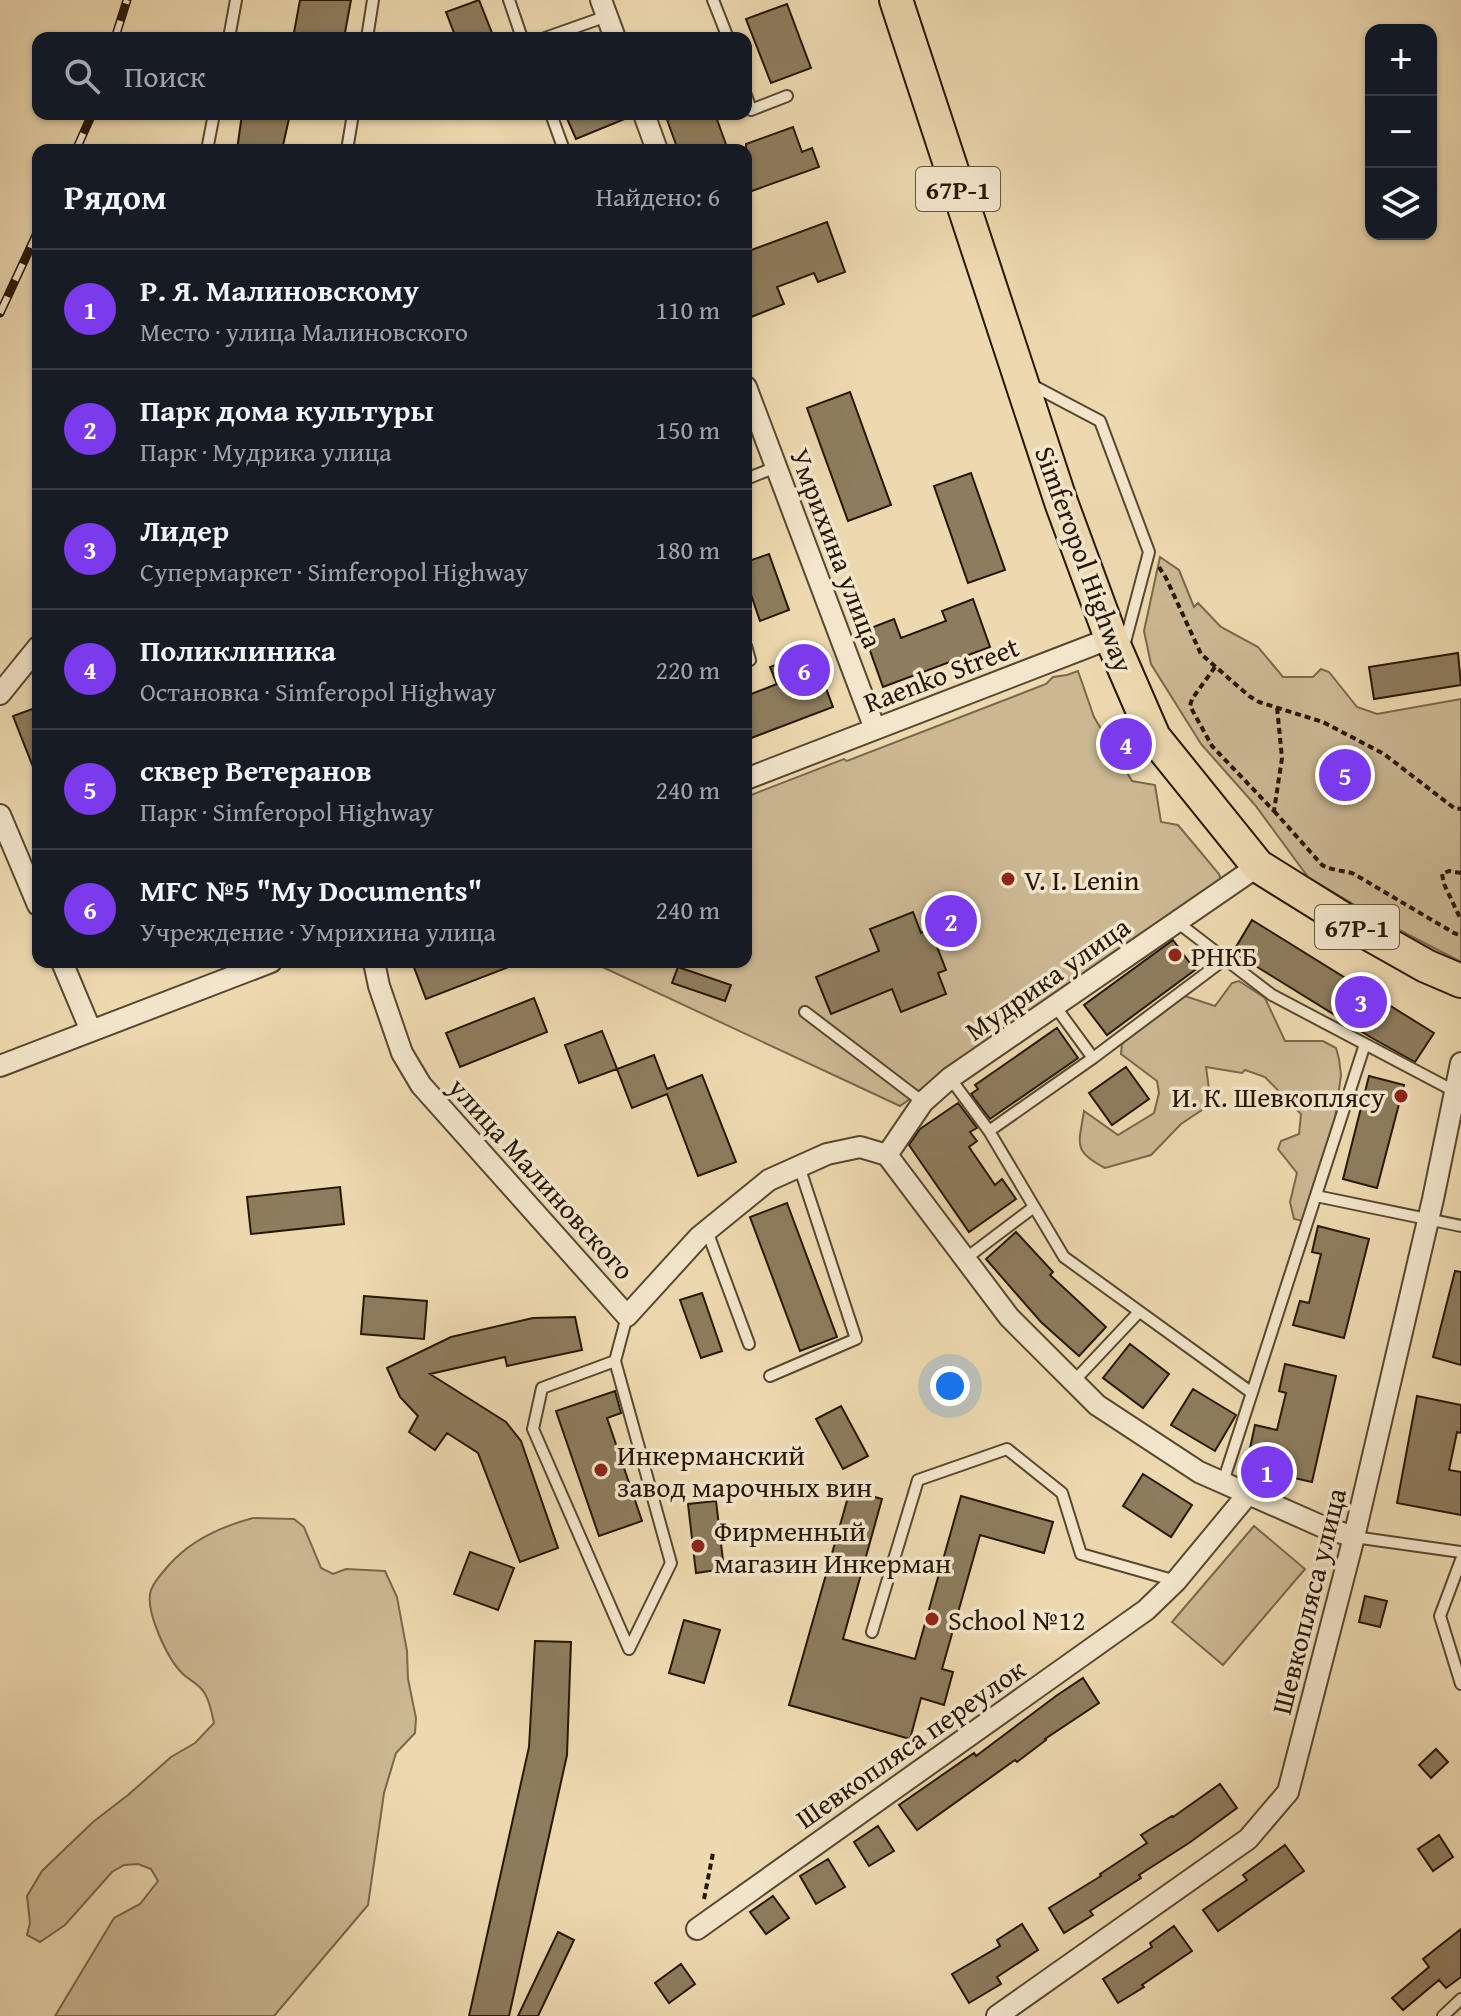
<!DOCTYPE html>
<html lang="ru">
<meta charset="utf-8">
<style>
body{margin:0;font-family:"Gentium Book Plus",serif;background:#242831;color:#f1f3f6}
.controls{position:absolute;right:24px;top:24px;display:grid;overflow:hidden;border-radius:16px;box-shadow:0 2px 6px #0004}
.controls button{width:72px;height:72px;display:grid;place-items:center;padding:0;border:0;border-bottom:2px solid #363941;background:#171b24;color:#f1f3f6;font:40px sans-serif}
.you{position:absolute;left:950px;top:1386px;width:28px;height:28px;margin:-20px;border:6px solid #fff;border-radius:50%;background:#1a73e8;box-shadow:0 0 0 12px #1a73e833}
.badge{display:grid;place-items:center;width:52px;height:52px;border-radius:50%;background:#7c3aed;color:#fff;font-size:26px;font-weight:700}
.pin{position:absolute;translate:-50% -50%;border:4px solid #fff;box-shadow:0 2px 8px #0006}
.list{margin:0;padding:0;list-style:none}
h2{display:flex;justify-content:space-between;align-items:center;height:104px;margin:0;padding:0 32px;font-size:34px}
h2 small{font-size:26px;font-weight:400;color:#9ea1a6}
.list li{display:grid;grid-template-columns:52px 1fr auto;gap:24px;align-items:center;box-sizing:border-box;height:120px;padding:0 32px;border-top:2px solid #363941}
.list b{display:block;font-size:30px;white-space:nowrap}
.list p{margin:0;font-size:26px;white-space:nowrap;color:#9ea1a6}
.list em{font-size:26px;font-style:normal;color:#9ea1a6}
.icon{flex:none;width:44px;height:44px;fill:none;stroke:currentColor;stroke-width:2;stroke-linecap:round;stroke-linejoin:round}
.map{position:relative;flex:none;width:1461px;height:2016px;overflow:hidden}
.search{position:absolute;background:#171b24;box-shadow:0 2px 6px #0004;left:32px;top:32px;width:720px;height:88px;display:flex;align-items:center;gap:20px;box-sizing:border-box;padding:0 28px;border-radius:16px;color:#9ea1a6;font-size:30px}
.panel{position:absolute;background:#171b24;box-shadow:0 2px 6px #0004;left:32px;top:144px;width:720px;height:824px;border-radius:16px}
.map>svg:first-child{display:block}
.green{fill:#cbb893;stroke:#78684c;stroke-width:2}
.building{fill:#8d7c5d;stroke:#261704;stroke-width:2}
.lines{fill:none;stroke-linecap:round;stroke-linejoin:round}
.lane-casing{stroke:#58482f;stroke-width:14}
.street-casing{stroke:#58482f;stroke-width:24}
.primary-casing{stroke:#261704;stroke-width:36}
.path{stroke:#261704;stroke-width:4;stroke-dasharray:6 4;stroke-linecap:butt}
.lane{stroke:#f3e6cc;stroke-width:10}
.street{stroke:#f3e6cc;stroke-width:20}
.primary{stroke:#edd9b0;stroke-width:32}
.rail-casing{stroke:#261704;stroke-width:9}
.rail{stroke:#f3e6cc;stroke-width:6;stroke-dasharray:18;stroke-linecap:butt}
.poi-dot{fill:#8f2418;stroke:#f3e6cc;stroke-width:3}
.labels{text-anchor:middle;dominant-baseline:central;stroke-width:7;stroke-linejoin:round;paint-order:stroke}
.shield{fill:#f3e6cc;stroke:#645540;stroke-width:2}
.shield-label{font-size:26px;font-weight:bold;fill:#261704}
.street-label{font-size:28px;fill:#261704;stroke:#f3e6cc}
.poi-label{font-size:28px;fill:#261704;stroke:#f3e6cc;text-anchor:start}
</style>
<div class="map">
<svg width="1461" height="2016" viewBox="0 0 1461 2016">
<rect width="100%" height="100%" fill="#edd9b0"/>
<filter id="stains"><feTurbulence type="fractalNoise" baseFrequency=".0025" numOctaves="4"/><feColorMatrix values="0 0 0 0 .2 0 0 0 0 .09 0 0 0 0 .02 0 0 0 .5 -.17"/></filter>
<radialGradient id="worn" r=".72"><stop offset=".6" stop-color="#630" stop-opacity="0"/><stop offset="1" stop-color="#630" stop-opacity=".3"/></radialGradient>
<path class="green" d="M1160 557 1179 570 1194 607 1198 603 1221 627 1258 647 1283 677H1313L1321 669 1329 672 1357 707 1377 714 1461 699V962L1380 920 1308 877 1255 805 1201 744 1151 664 1144 631Z
M1078 671 1094 717 1132 781 1155 785 1161 822 1178 825 1219 874 1223 885 984 1045 900 1106 598 965 597 962H746V797L844 759 847 761 1046 684 1053 677 1067 675Z
M1239 981 1265 998 1285 1041H1323L1336 1048 1339 1059 1341 1075 1328 1171 1312 1223 1294 1219 1290 1202 1297 1173 1278 1149 1281 1141 1299 1134 1301 1114 1265 1077 1245 1070 1242 1073 1206 1067 1211 1104 1181 1124 1151 1155 1105 1168C1072 1151 1079 1144 1084 1111L1118 1135 1154 1113 1159 1093 1157 1081 1121 1054 1122 1043 1185 996 1215 1006 1232 983Z
M253 1518 294 1519 304 1527 321 1568 333 1574 346 1569 385 1571 397 1597 407 1651 408 1679 416 1718 415 1733 396 1753 384 1793 368 1905 274 2016H55L114 1918 140 1904 158 1881 151 1869 138 1864 124 1865 112 1872 65 1925 40 1942 27 1935 30 1923 27 1896 42 1871 93 1822 128 1795 171 1757 195 1743 214 1723C212 1714 210 1702 205 1694 200 1684 190 1681 183 1674 168 1660 144 1610 151 1590 154 1581 163 1572 169 1565 190 1541 223 1526 253 1518Z
M1254 1526 1305 1569 1223 1665 1172 1622Z"/>
<path class="building" d="M300 0H351L344 38H293Z
M479 0 494 38H456L446 12Z
M787 4 811 68 771 83 746 19Z
M242 114H290L282 150H237Z
M565 114H631L632 116 576 139Z
M665 114H715L728 150H678Z
M793 127 802 152 812 148 819 167 746 193V144Z
M827 222 845 272 818 282 814 273 777 287 784 304 746 319V252Z
M850 392 891 505 848 521 807 408Z
M971 473 1005 570 968 583 934 486Z
M769 554 789 610 760 621 746 580V562Z
M973 599 990 647 883 687 863 631 894 619 901 638 946 621 942 611Z
M812 651 833 707 746 740V696L777 684 770 667Z
M1458 653 1461 685 1374 699 1369 667Z
M38 707V777H37L13 716Z
M913 912 921 933 930 929 946 970 938 973 946 994 901 1012 892 989 831 1014 816 977 879 951 870 929Z
M1252 920 1434 1033 1415 1062 1372 1038 1233 952Z
M1173 940 1195 970 1107 1035 1084 1005Z
M412 962H519V963L426 999Z
M678 967 731 985 725 1001 672 983Z
M534 998 547 1032 460 1067 446 1033Z
M1057 1028 1078 1058 990 1119 971 1094 978 1089 975 1085Z
M602 1031 617 1069 579 1083 565 1045Z
M654 1055 667 1089 702 1075 736 1162 698 1176 667 1094 632 1108 617 1069Z
M1126 1067 1149 1099 1112 1125 1089 1093Z
M1369 1076 1404 1085 1377 1188 1343 1179Z
M958 1103 977 1128 970 1132 977 1141 969 1147 995 1185 1002 1179 1016 1199 969 1232 909 1145 920 1129Z
M340 1187 344 1224 251 1234 247 1197Z
M787 1203 837 1337 800 1351 750 1217Z
M1318 1226 1369 1239 1344 1338 1293 1325 1300 1301 1309 1303 1321 1254 1312 1252Z
M1016 1232 1053 1272 1050 1275 1106 1327 1079 1356 1041 1322 986 1259Z
M1455 1271 1461 1272V1365L1433 1357Z
M702 1293 722 1351 701 1358 680 1300Z
M364 1296 427 1301 424 1339 361 1334Z
M575 1317 582 1350 507 1366 505 1357 430 1374 506 1422 521 1441 558 1548 520 1562 478 1453 447 1433 435 1450 409 1432 418 1416 400 1397 387 1368 451 1337 533 1318Z
M1130 1344 1169 1374 1143 1408 1103 1378Z
M1285 1364 1336 1376 1312 1482 1246 1467 1255 1425 1277 1430 1286 1393 1279 1391Z
M1193 1389 1236 1415 1215 1451 1171 1425Z
M615 1391 621 1413 607 1418 642 1521 599 1536 556 1411Z
M1417 1396 1461 1405V1433L1457 1432 1449 1470 1461 1472V1515L1397 1503Z
M841 1406 868 1456 843 1469 816 1419Z
M1143 1474 1192 1505 1171 1537 1123 1506Z
M850 1490 882 1499 843 1639 915 1659 961 1496 1053 1522 1044 1553 980 1535 942 1669 953 1672 944 1705 921 1698 910 1739 789 1705Z
M716 1501 724 1569 696 1573 688 1504Z
M470 1552 514 1568 498 1610 454 1594Z
M1365 1596 1387 1601 1380 1627 1359 1622Z
M684 1620 720 1630 704 1683 669 1673Z
M535 1641 571 1642 567 1755 509 2016H469L529 1747Z
M1083 1678 1099 1703 1045 1739 1046 1740 1017 1762 1015 1760 917 1830 899 1805 974 1753 976 1756 1056 1696Z
M1436 1749 1448 1762 1431 1778 1419 1765Z
M1220 1784 1237 1808 1189 1843 1139 1875 1141 1878 1090 1911 1093 1915 1064 1933 1049 1908 1101 1876 1100 1874 1147 1843 1141 1835 1172 1816 1173 1817Z
M878 1826 894 1851 869 1866 854 1842Z
M1439 1835 1453 1857 1433 1871 1418 1849Z
M1285 1845 1304 1871 1218 1931 1203 1910 1247 1880 1243 1875Z
M828 1859 845 1887 816 1904 800 1876Z
M773 1896 789 1918 766 1934 750 1912Z
M1022 1924 1038 1950 997 1977 1001 1984 969 2003 952 1974 1000 1946 997 1940Z
M1174 1926 1192 1951 1142 1985 1144 1987 1118 2003 1103 1979 1152 1947 1150 1943Z
M1461 1929V1977L1446 1988 1439 1980 1403 2010 1392 1998 1429 1967 1423 1959Z
M558 1932 574 1940 538 2016H518Z
M681 1964 695 1984 669 2003 655 1983Z"/>
<g class="lines">
<g class="lane-casing">
<path id="lane" d="M509 0 522 38
M713 0 728 38
M229 38 236 0
M367 38 373 0
M545 38 607 16
M746 95 751 110 787 96
M551 114 564 150
M207 150 214 114
M347 150 353 114
M1030 384 1100 421 1149 552 1124 646
M746 479 776 467
M746 646 750 660 746 662
M1177 922 1272 995 1458 1093
M1055 1006 1093 1058 1225 959
M805 1012 923 1102
M950 1078 989 1131 1093 1058
M989 1131 1064 1257 1252 1393
M1316 1196 1461 1226
M707 1231 749 1344
M965 1259 1034 1207
M627 1316 615 1361 542 1388 533 1429 629 1649
M615 1361 671 1563 629 1649
M770 1376 856 1339 799 1166
M1074 1381 1139 1312
M1223 1482 1365 1044
M1354 1537 1461 1552
M1461 1560 1440 1616 1461 1684
M872 1632 918 1480 1007 1449 1062 1493 1081 1554 1176 1581
M1443 2016 1461 1999"/>
</g>
<g class="street-casing">
<path id="street" d="M601 0 615 38
M644 114 657 150
M746 387 875 729
M0 694 38 647
M746 779 1111 638
M0 815 38 905
M62 962 91 1031
M374 962 379 986 402 1053 421 1085 627 1316 699 1237 769 1180 827 1154 860 1147 887 1155 1009 1317 1097 1405 1199 1472 1321 1526 1354 1537
M0 1066 271 962
M887 1155 923 1102 950 1078 1258 866
M697 1929 1146 1610 1176 1581 1248 1494
M997 2016 1248 1839 1288 1792 1354 1537 1433 1199 1461 1063"/>
</g>
<g class="primary-casing">
<path id="primary" d="M896 0 1061 502 1111 638 1154 737 1258 866 1348 922 1426 966 1461 981"/>
</g>
<path class="path" d="M1159 567 1166 578 1201 654 1249 696 1259 702 1323 722 1384 754 1454 808 1461 809
M1215 667 1192 699 1190 706 1212 746 1274 811 1282 758 1277 707
M1274 811 1322 865C1332 871 1344 870 1354 874L1454 933 1461 936
M1461 873 1449 871 1442 874 1444 884 1461 920
M704 1899 713 1853"/>
<use href="#lane" class="lane"/>
<use href="#street" class="street"/>
<use href="#primary" class="primary"/>
<g class="rail-casing">
<path id="rail" d="M115 38 127 0
M76 150 92 114
M0 313 38 231"/>
</g>
<use href="#rail" class="rail"/>
</g>
<g class="poi-dot">
<circle cx="1008" cy="879" r="8"/>
<circle cx="1175" cy="955" r="8"/>
<circle cx="1401" cy="1096" r="8"/>
<circle cx="601" cy="1470" r="8"/>
<circle cx="698" cy="1546" r="8"/>
<circle cx="932" cy="1619" r="8"/>
</g>
<g class="labels">
<g class="shield">
<rect x="916" y="167" width="84" height="44" rx="6"/>
<rect x="1315" y="905" width="84" height="44" rx="6"/>
</g>
<g class="shield-label">
<text x="958" y="189">67Р-1</text>
<text x="1357" y="927">67Р-1</text>
</g>
<g class="street-label">
<text transform="translate(837 548) rotate(69)">Умрихина улица</text>
<text transform="translate(1085 559) rotate(70)">Simferopol Highway</text>
<text transform="translate(941 674) rotate(-21)">Raenko Street</text>
<text transform="translate(1047 978) rotate(-35)">Мудрика улица</text>
<text transform="translate(542 1178) rotate(48)">улица Малиновского</text>
<text transform="translate(1308 1601) rotate(-76)">Шевкопляса улица</text>
<text transform="translate(910 1743) rotate(-35)">Шевкопляса переулок</text>
</g>
<g class="poi-label">
<text x="1024" y="879">V. I. Lenin</text>
<text x="1191" y="955">РНКБ</text>
<text x="1385" y="1096" text-anchor="end">И. К. Шевкоплясу</text>
<text x="617" y="1454">Инкерманский<tspan x="617" dy="32">завод марочных вин</tspan></text>
<text x="714" y="1530">Фирменный<tspan x="714" dy="32">магазин Инкерман</tspan></text>
<text x="948" y="1619">School №12</text>
</g>
</g>
<rect width="100%" height="100%" filter="url(#stains)"/>
<rect width="100%" height="100%" fill="url(#worn)"/>
</svg>
<div class="controls">
<button>+</button>
<button>−</button>
<button><svg class="icon" aria-label="layers" viewBox="0 0 24 24"><path d="M12 4l9 5-9 5-9-5zM3 14l9 5 9-5"/></svg></button>
</div>
<div class="you"></div>
<div class="pin badge" style="left:1267px;top:1472px">1</div>
<div class="pin badge" style="left:951px;top:921px">2</div>
<div class="pin badge" style="left:1361px;top:1002px">3</div>
<div class="pin badge" style="left:1126px;top:744px">4</div>
<div class="pin badge" style="left:1345px;top:775px">5</div>
<div class="pin badge" style="left:804px;top:670px">6</div>
<div class="search"><svg class="icon" aria-label="search" viewBox="0 0 24 24"><circle cx="10" cy="10" r="6"/><path d="M15 15l6 6"/></svg>Поиск</div>
<section class="panel">
<h2>Рядом<small>Найдено: 6</small></h2>
<ul class="list">
<li><span class="badge">1</span><div><b>Р. Я. Малиновскому</b><p>Место · улица Малиновского</p></div><em>110 m</em></li>
<li><span class="badge">2</span><div><b>Парк дома культуры</b><p>Парк · Мудрика улица</p></div><em>150 m</em></li>
<li><span class="badge">3</span><div><b>Лидер</b><p>Супермаркет · Simferopol Highway</p></div><em>180 m</em></li>
<li><span class="badge">4</span><div><b>Поликлиника</b><p>Остановка · Simferopol Highway</p></div><em>220 m</em></li>
<li><span class="badge">5</span><div><b>сквер Ветеранов</b><p>Парк · Simferopol Highway</p></div><em>240 m</em></li>
<li><span class="badge">6</span><div><b>MFC №5 &quot;My Documents&quot;</b><p>Учреждение · Умрихина улица</p></div><em>240 m</em></li>
</ul>
</section>
</div>
